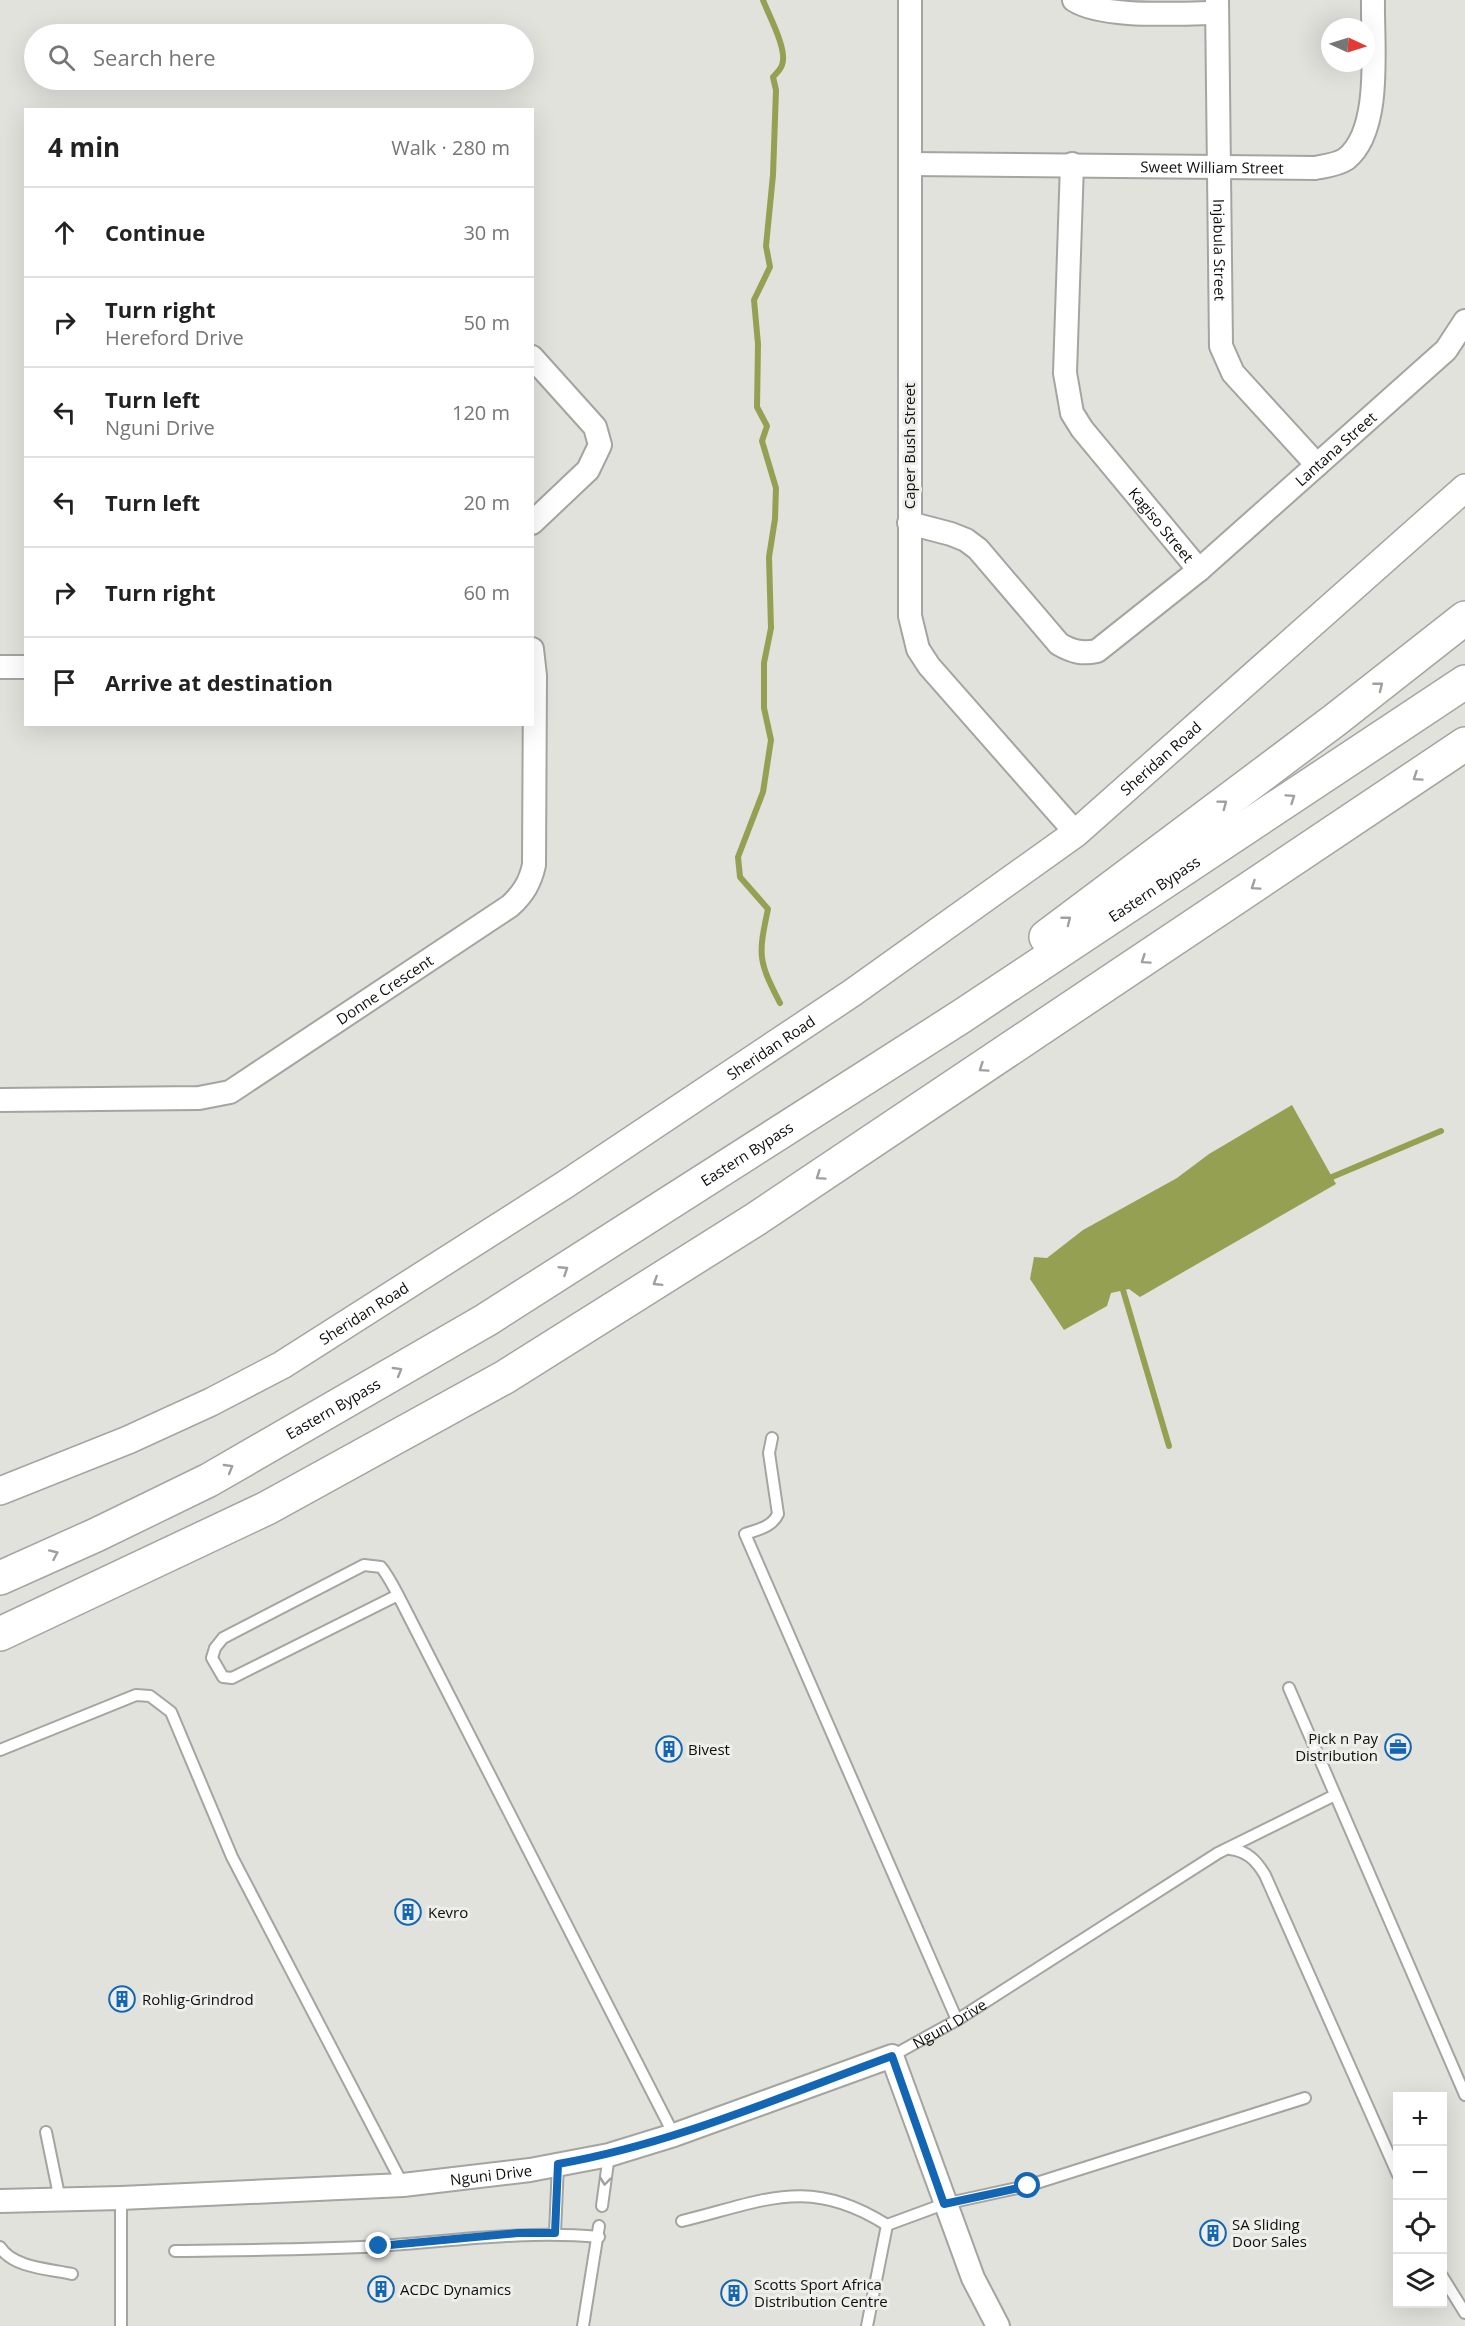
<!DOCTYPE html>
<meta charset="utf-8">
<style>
body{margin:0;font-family:"Open Sans",sans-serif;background:#f2f2f2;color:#222}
.controls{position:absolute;right:18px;bottom:18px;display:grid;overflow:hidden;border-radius:0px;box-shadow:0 6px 24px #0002}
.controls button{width:54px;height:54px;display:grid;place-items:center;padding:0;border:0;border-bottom:2px solid #e0e0e0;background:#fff;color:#222;font:30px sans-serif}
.compass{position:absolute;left:1321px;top:18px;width:54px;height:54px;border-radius:50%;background:#fff;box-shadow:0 6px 24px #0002;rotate:94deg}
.stop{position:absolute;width:18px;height:18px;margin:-14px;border:4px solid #1366b4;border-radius:50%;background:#fff}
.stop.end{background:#1366b4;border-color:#fff;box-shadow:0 2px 6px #0008}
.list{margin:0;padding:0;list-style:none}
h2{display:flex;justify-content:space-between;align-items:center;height:78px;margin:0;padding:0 24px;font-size:26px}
h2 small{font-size:20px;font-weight:400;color:#767676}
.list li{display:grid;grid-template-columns:39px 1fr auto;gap:18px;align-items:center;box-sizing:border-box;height:90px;padding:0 24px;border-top:2px solid #e0e0e0}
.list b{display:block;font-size:22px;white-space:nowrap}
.list p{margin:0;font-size:20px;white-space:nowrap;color:#767676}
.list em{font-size:20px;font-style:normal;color:#767676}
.icon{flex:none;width:33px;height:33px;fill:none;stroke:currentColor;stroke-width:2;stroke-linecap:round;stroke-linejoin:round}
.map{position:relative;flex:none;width:1465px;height:2326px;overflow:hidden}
.search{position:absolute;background:#fff;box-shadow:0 6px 24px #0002;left:24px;top:24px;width:510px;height:66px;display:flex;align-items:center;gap:15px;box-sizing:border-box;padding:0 21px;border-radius:33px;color:#767676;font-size:22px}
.panel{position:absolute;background:#fff;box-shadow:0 6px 24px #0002;left:24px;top:108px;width:510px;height:618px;border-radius:0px}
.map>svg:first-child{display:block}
.water{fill:#96a053}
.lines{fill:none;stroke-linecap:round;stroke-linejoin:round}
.stream{stroke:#96a053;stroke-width:6}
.service-casing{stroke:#a4a5a0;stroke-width:14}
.minor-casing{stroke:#a4a5a0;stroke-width:26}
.tertiary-casing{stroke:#a4a5a0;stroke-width:30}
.motorway-casing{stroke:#a4a5a0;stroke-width:36}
.service{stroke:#fff;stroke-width:10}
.minor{stroke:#fff;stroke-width:22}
.tertiary{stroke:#fff;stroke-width:27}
.motorway{stroke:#fff;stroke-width:33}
.oneway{stroke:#9f9f9e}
.route{stroke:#1366b4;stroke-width:8}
.labels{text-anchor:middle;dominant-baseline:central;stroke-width:6;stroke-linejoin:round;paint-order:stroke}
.street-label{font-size:15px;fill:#0e0e0c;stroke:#eeefea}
.poi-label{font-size:15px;fill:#0e0e0c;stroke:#eeefea;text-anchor:start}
</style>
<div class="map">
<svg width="1465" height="2326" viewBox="0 0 1465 2326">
<rect width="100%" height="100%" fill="#e1e2dc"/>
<path class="water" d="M1292 1105 1336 1184 1140 1297 1129 1289 1111 1293 1107 1306 1064 1330 1030 1279 1034 1257 1047 1258 1083 1230 1177 1178 1209 1154Z"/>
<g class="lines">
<path class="stream" d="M763 0C769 16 788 50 782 65 781 69 776 74 773 77L776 90 773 175 766 246 770 267 754 300 758 344 757 407 767 426 762 441 776 488 775 519 769 557 771 628 764 663V708L771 740 763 792 738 857 740 877 768 909C758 956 758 960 780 1003
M1332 1177 1441 1131
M1123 1290 1169 1446"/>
<g class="service-casing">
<g id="service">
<path d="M772 1438 769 1453 778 1514C772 1527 759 1529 745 1534L957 2020"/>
<path d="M398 1595 232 1678 223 1677 212 1658 215 1648 223 1638 364 1565 381 1567C389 1577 395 1589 401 1601L674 2135"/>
<path d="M1289 1688 1465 2095"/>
<path d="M0 1750 136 1695 150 1696 171 1712 232 1857 403 2185"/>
<path d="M1230 1849C1247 1851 1256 1860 1265 1875L1398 2175"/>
<path id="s1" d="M892 2056 957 2020 1218 1853 1335 1795"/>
<path d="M46 2132 60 2200"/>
<path d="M602 2206 609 2155"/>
<path d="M682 2221C764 2201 809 2175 887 2225"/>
<path d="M555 2233 558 2164"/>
<path d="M0 2247C13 2268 50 2269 72 2274"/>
<path d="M175 2251C243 2250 312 2250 380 2246 454 2241 525 2230 599 2237"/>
<path d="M1442 2276 1465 2313"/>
<path d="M121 2326V2198"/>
<path d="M583 2326 599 2226"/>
<path d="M867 2326 887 2225 944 2204 1027 2186 1305 2098"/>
</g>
</g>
<g class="minor-casing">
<g id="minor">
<path d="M910 0V616L918 649 929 666 1076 833"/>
<path d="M1074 0C1103 19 1180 13 1216 13"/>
<path id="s2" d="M1217 0 1221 346 1233 373 1317 465"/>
<path id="s3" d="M910 164 1315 168C1325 166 1337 165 1346 159 1383 130 1372 43 1373 0"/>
<path id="s4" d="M1072 164 1065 373 1072 413 1082 429 1199 570"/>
<path d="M532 357 595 427 600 445 588 470 532 523"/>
<path id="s5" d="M909 523 951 534 966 540 978 549 1059 644C1073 652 1082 654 1097 651L1199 570 1317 465 1446 350 1465 321"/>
<path d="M0 667H26"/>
<path id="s6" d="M0 1100 199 1098 230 1092 510 906C523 894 530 883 534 865L535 676 532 649"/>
<path id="s7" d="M0 2201 121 2198 403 2185 530 2170 609 2155 674 2135 892 2056 973 2278 998 2326"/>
</g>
</g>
<g class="tertiary-casing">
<g id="tertiary">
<path id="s8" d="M0 1491 128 1440 211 1402 282 1365 566 1184 852 993 1076 833 1465 488"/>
</g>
</g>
<g class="motorway-casing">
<g id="motorway">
<path d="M1046 937 1335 720 1465 618"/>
<path id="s9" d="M0 1578 96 1535 209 1480 486 1320 962 1016 1465 682"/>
<path d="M0 1634 267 1508 505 1377 756 1219 1465 744"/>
</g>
</g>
<use href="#service" class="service"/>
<use href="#minor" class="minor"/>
<use href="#tertiary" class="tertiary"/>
<use href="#motorway" class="motorway"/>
</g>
<defs><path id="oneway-chevron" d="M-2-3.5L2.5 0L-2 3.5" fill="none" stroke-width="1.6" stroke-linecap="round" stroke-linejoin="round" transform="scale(1.5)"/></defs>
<g class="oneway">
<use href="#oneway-chevron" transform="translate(1379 686) rotate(-38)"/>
<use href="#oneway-chevron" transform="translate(1417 777) rotate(146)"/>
<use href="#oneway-chevron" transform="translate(1291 798) rotate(-34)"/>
<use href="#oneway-chevron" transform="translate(1223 804) rotate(-37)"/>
<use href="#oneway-chevron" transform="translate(1255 886) rotate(146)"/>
<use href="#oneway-chevron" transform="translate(1067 920) rotate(-38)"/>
<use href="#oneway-chevron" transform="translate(1145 960) rotate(146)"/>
<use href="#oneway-chevron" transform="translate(983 1068) rotate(146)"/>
<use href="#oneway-chevron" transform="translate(820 1176) rotate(146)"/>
<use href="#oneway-chevron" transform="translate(564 1270) rotate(-33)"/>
<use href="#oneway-chevron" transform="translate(657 1282) rotate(148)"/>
<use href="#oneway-chevron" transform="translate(398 1371) rotate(-30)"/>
<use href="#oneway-chevron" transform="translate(229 1468) rotate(-30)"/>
<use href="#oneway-chevron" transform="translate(54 1554) rotate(-24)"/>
<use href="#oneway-chevron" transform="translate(605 2181) rotate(97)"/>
</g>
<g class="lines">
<path class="route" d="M379 2246 518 2233H555L558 2164C673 2144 782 2096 892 2056L944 2204 1028 2186"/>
</g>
<defs>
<g id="office-ring" transform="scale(1.35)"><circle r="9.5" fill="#eeefea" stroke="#1366b4" stroke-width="1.5"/><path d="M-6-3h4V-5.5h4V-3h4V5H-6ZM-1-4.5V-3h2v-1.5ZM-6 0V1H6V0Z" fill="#1366b4"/></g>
<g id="building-ring" transform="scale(1.35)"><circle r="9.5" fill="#eeefea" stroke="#1366b4" stroke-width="1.5"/><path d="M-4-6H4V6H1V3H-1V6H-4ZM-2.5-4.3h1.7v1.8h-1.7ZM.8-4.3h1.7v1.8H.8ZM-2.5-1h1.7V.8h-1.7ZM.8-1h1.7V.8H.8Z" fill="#1366b4"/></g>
</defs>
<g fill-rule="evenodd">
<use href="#office-ring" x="1398" y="1747"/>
<use href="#building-ring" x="669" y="1749"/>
<use href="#building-ring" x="408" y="1912"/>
<use href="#building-ring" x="122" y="1999"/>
<use href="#building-ring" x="1213" y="2233"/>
<use href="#building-ring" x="381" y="2289"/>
<use href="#building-ring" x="734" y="2293"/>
</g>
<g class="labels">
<g class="street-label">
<text stroke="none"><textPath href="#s3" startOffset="302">Sweet William Street</textPath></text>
<text stroke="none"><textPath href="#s2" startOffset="250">Injabula Street</textPath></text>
<text transform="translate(909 446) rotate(-90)">Caper Bush Street</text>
<text stroke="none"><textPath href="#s5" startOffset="552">Lantana Street</textPath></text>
<text stroke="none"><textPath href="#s4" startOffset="393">Kagiso Street</textPath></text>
<text stroke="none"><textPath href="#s8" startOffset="1378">Sheridan Road</textPath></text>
<text stroke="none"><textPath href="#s9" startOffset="1346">Eastern Bypass</textPath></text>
<text stroke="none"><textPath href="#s6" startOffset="416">Donne Crescent</textPath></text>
<text stroke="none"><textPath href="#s8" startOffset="892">Sheridan Road</textPath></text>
<text stroke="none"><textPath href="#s9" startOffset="860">Eastern Bypass</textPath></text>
<text stroke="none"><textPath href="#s8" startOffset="406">Sheridan Road</textPath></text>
<text stroke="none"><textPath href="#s9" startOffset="374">Eastern Bypass</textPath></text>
<text stroke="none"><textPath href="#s1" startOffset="66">Nguni Drive</textPath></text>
<text stroke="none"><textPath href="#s7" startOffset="492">Nguni Drive</textPath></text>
</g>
<g class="poi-label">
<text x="1378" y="1738" text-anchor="end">Pick n Pay<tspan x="1378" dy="17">Distribution</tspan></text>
<text x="688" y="1749">Bivest</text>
<text x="428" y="1912">Kevro</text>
<text x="142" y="1999">Rohlig-Grindrod</text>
<text x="1232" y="2224">SA Sliding<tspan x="1232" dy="17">Door Sales</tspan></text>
<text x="754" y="2284">Scotts Sport Africa<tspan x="754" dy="17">Distribution Centre</tspan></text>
<text x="400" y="2289">ACDC Dynamics</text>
</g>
</g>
</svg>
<div class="controls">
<button>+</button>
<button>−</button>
<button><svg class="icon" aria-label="locate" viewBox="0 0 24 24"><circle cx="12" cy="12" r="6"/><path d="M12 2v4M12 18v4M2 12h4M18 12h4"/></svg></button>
<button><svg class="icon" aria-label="layers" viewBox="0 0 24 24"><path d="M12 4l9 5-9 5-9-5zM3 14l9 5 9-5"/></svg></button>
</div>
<svg class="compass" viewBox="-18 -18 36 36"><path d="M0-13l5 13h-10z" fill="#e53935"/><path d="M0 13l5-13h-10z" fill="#767676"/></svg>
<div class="stop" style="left:1028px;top:2186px"></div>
<div class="stop end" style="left:379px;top:2246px"></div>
<div class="search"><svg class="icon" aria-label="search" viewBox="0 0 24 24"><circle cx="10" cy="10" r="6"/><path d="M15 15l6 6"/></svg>Search here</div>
<section class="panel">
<h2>4 min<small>Walk · 280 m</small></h2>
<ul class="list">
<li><svg class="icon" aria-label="ahead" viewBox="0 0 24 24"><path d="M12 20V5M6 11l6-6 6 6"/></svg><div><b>Continue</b></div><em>30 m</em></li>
<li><svg class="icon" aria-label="right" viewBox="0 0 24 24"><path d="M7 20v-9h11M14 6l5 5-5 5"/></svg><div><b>Turn right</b><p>Hereford Drive</p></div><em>50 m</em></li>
<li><svg class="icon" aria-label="left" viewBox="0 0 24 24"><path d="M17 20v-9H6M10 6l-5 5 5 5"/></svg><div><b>Turn left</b><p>Nguni Drive</p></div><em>120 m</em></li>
<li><svg class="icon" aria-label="left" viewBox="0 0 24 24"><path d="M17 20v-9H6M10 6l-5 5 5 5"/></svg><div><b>Turn left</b></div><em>20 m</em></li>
<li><svg class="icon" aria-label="right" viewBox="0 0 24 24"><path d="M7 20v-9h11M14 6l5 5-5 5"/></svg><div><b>Turn right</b></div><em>60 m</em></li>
<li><svg class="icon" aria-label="arrive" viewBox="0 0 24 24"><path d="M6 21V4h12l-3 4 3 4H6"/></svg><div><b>Arrive at destination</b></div></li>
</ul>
</section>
</div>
